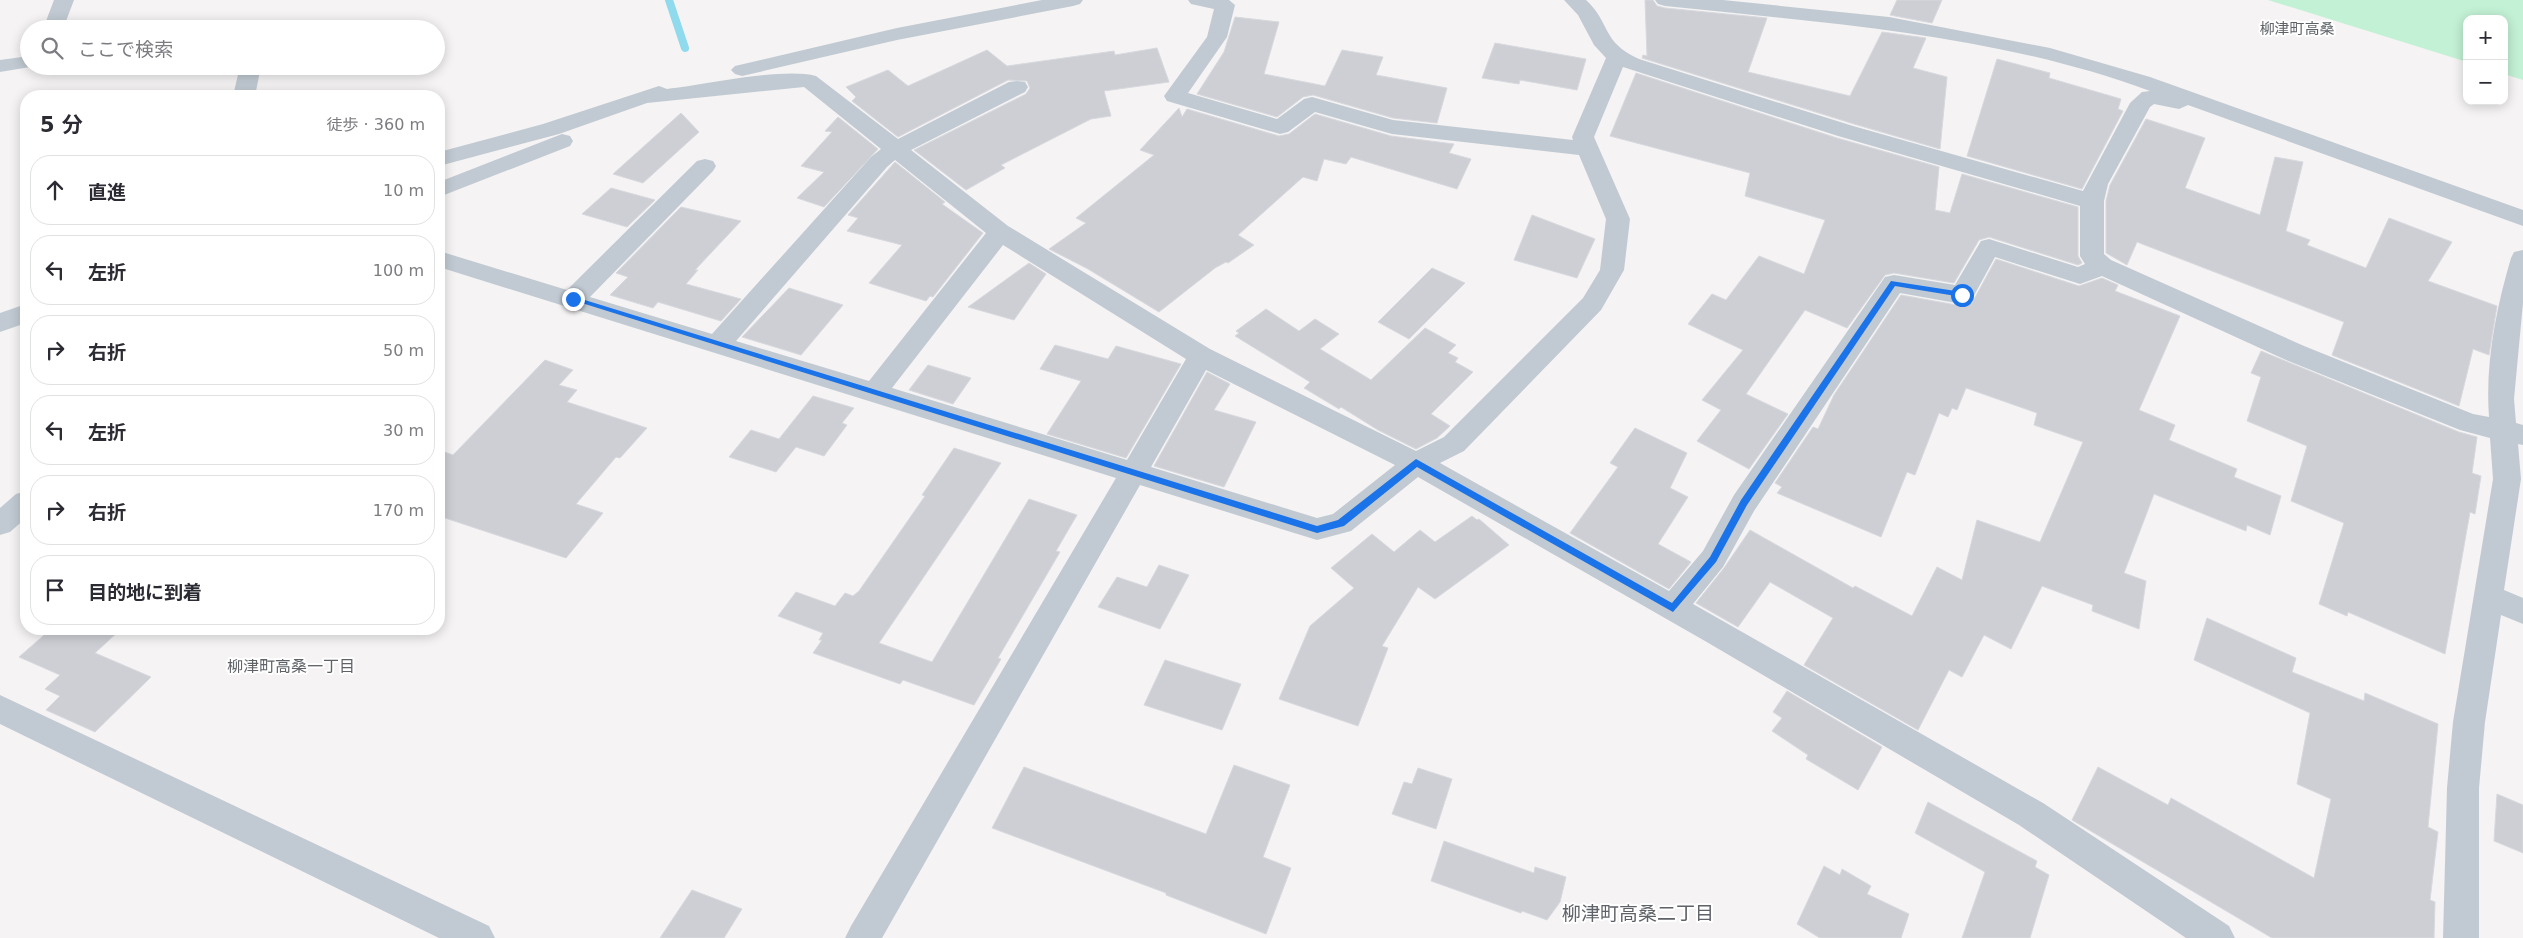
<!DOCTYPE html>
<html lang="ja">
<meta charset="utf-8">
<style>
body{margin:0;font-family:"DejaVu Sans","Noto Sans JP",sans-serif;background:#f7f7f7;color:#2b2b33}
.controls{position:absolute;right:15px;top:15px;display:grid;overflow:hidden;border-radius:10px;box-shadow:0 2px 12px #0003}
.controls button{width:45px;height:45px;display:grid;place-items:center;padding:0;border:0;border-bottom:1px solid #e1e1e2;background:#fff;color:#2b2b33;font:25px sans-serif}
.stop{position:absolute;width:15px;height:15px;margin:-11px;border:4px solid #1a73e8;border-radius:50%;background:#fff}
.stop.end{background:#1a73e8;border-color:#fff;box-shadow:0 1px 5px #0008}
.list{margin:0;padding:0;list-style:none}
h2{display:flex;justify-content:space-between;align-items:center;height:65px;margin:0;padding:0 20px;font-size:21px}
h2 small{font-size:16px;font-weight:400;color:#7c7c81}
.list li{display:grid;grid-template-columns:32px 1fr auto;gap:15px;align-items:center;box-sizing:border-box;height:70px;margin:0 10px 10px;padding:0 10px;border:1px solid #e1e1e2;border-radius:20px}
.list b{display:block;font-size:19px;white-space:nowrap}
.list em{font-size:16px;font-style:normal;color:#7c7c81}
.icon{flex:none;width:28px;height:28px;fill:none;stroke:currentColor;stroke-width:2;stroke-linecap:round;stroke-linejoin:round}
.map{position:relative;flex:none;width:2523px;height:938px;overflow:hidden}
.search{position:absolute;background:#fff;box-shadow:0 2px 12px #0003;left:20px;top:20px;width:425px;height:55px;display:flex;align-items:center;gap:12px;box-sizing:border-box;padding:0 18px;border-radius:28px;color:#7c7c81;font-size:19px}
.panel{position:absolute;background:#fff;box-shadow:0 2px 12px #0003;left:20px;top:90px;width:425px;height:545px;border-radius:20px}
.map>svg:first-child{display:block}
.green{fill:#c3f1d5}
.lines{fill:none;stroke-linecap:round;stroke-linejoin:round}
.stream{stroke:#90daee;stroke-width:8}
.building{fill:#cdcfd5;stroke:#d7d9de}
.minor{fill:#c1cad2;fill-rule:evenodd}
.route{fill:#1a73e8}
.labels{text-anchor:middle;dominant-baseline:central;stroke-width:4;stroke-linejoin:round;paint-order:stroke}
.far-quarter-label{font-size:15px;fill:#5f6368;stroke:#fff}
.neighbourhood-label{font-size:16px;fill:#5f6368;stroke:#fff}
.near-neighbourhood-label{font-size:19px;fill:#5f6368;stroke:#fff}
</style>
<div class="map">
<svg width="2523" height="938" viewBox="0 0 2523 938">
<rect width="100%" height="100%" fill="#f5f3f3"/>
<path class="green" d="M2268 0H2523V80L2504 74V19H2467V62Z"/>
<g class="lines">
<path class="stream" d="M669 0 685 48"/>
</g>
<path class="building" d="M1645 0H1653L1657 6 1665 8 1767 18 1748 72 1850 96 1882 32 1926 38 1913 68 1947 77 1940 149 1854 124 1642 58 1643 55 1647 56Z
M1897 0H1942L1932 23 1890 15Z
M1235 17 1279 22 1264 74 1325 86 1342 50 1383 57 1376 75 1447 88 1437 123 1393 118 1313 95 1303 97 1277 117 1197 94 1224 52Z
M1495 43 1586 59 1577 90 1520 80 1519 84 1482 78Z
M1157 48 1169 82 1104 91 1111 116 1091 119 1001 165 1005 168 966 190 914 150 1026 94 1030 88 1027 81 1008 80 898 137 852 101 856 97 846 87 888 70 908 86 987 50 1007 66 1114 51 1115 55Z
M1997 59 2050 73 2049 78 2121 99 2118 109 2123 111 2082 189 1967 156Z
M1636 73 1837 138 1939 167 1935 210 1950 213 1962 174 2078 207V256L2082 263 2078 265 1989 237 1979 240 1954 283 1894 273 1885 275 1847 328 1805 310 1746 394 1788 414 1749 469 1697 441 1721 410 1702 400 1743 350 1688 324 1712 294 1726 300 1759 256 1804 274 1825 220 1745 196 1750 173 1610 136Z
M1179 108 1182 117 1187 109 1279 136 1289 134 1315 114 1391 136 1454 144 1449 153 1471 159 1457 189 1351 157 1346 164 1324 159 1317 181 1303 177 1238 235 1254 245 1228 263 1226 262 1215 268 1159 312 1088 269 1049 249 1086 223 1076 218 1154 155 1140 150Z
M681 113 699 132 643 183 613 174Z
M838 117 878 149 824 207 797 198 824 172 801 166 832 132 825 131Z
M2146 119 2205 138 2185 188 2260 215 2275 157 2303 162 2286 231 2310 240 2307 245 2366 268 2389 218 2452 242 2428 281 2497 306 2489 355 2473 349 2459 406 2332 355 2344 322 2137 242 2127 265 2106 253V201L2110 185Z
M895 162 945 202 942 204 983 233 933 297 930 296 926 301 869 283 902 245 847 231 858 218 848 215Z
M611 188 655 200 627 227 582 214Z
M681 207 741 221 695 270H698L686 284 741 299 721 321 658 302 653 308 610 295 628 277 616 273Z
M1532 215 1595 239 1577 278 1514 260Z
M1996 259 2079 286 2102 278 2118 285 2115 291 2180 316 2139 410 2175 425 2169 440 2237 469 2234 477 2281 496 2270 535 2247 525 2246 531 2154 494 2124 573 2146 581 2139 629 2092 611 2093 605 2042 586 2011 649 1984 635 1962 677 1949 670 1918 730 1804 665 1833 618 1770 582 1738 627 1696 603 1724 568 1750 530 1853 588 1855 586 1912 616 1937 567 1962 580 1977 520 2040 542 2083 442 2034 425 2037 413 1966 388 1957 410 1952 408 1948 417 1939 413 1915 475 1907 472 1881 537 1777 493 1782 487 1775 483 1813 427 1818 429 1834 395 1901 295 1962 306 1972 303Z
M1029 263 1046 274 1014 320 968 307Z
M1432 268 1465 283 1409 339 1378 322Z
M789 288 843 305 801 355 742 337Z
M1266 309 1299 331 1315 319 1339 334 1320 349 1371 380 1425 328 1456 345 1448 353 1458 358 1455 362 1473 372 1431 414 1450 426 1437 438 1416 449 1378 430 1341 407 1339 409 1304 388 1310 382 1235 336 1239 333 1236 331Z
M1055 345 1108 359 1116 346 1181 364 1126 458 1047 434 1081 381 1040 369Z
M2261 351 2459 432 2477 437 2472 473 2481 476 2475 514 2470 512 2445 654 2348 612 2347 616 2319 604 2344 523 2291 501 2307 446 2247 421 2261 377 2251 373Z
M545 360 573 370 559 385 577 390 567 402 647 428 620 458 616 457 576 504 603 513 566 558 439 516V450L453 455Z
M928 365 971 378 953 404 909 390Z
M1207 372 1230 384 1214 410 1256 422 1224 487 1154 466Z
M813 396 854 408 842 423 847 425 824 456 796 447 776 472 729 457 751 430 779 439Z
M1635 428 1687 453 1670 488 1688 497 1658 544 1691 562 1669 589 1570 533 1618 467 1610 463Z
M954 448 1001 463 879 643 932 662 1029 499 1077 515 1056 551 1060 552 998 658 1001 659 974 705 903 680 900 684 813 653 822 640H819L823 633 778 616 796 592 835 606 845 593 853 596 859 591 925 496 922 495Z
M1472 516 1477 520 1479 519 1509 545 1435 599 1418 587 1382 646 1388 648 1358 726 1279 699 1310 626 1354 588 1331 568 1372 534 1394 552 1420 530 1435 542Z
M1159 565 1189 575 1160 629 1098 607 1117 577 1147 587Z
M2207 618 2296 658 2292 672 2364 701 2365 693 2438 724 2428 827 2438 832 2430 900 2435 902 2434 938H2272L2072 820 2098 767 2168 805 2171 798 2314 878 2331 799 2297 784 2310 713 2194 660Z
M51 629H121L95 653 151 677 95 732 46 710 60 696 45 689 60 675 19 657Z
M1165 660 1241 684 1222 730 1144 705Z
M1787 691 1882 747 1858 790 1806 759 1808 755 1772 731 1782 718 1773 712Z
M1234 765 1290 785 1263 857 1291 868 1266 934 1166 895V893L992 828 1024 767 1206 834Z
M1418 768 1452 779 1436 829 1392 814 1404 782 1412 784Z
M2497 794 2523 805V853L2494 841Z
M1928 802 2037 861 2035 867 2049 875 2030 938H1962L1985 872 1915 833Z
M1444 841 1534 873 1535 867 1566 877 1560 902 1547 920 1522 911 1521 913 1431 881Z
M1824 866 1840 875 1842 869 1871 886 1867 894 1909 914 1901 938H1820L1797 924Z
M692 890 742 909 724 938H660Z"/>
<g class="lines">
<path class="minor" d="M54 0H74L63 29H43Z
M1042 0H1083L1080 4 1073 6 897 40 742 76 735 74 731 70 735 66 897 28Z
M1188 0H1229L1235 5 1227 37 1188 93 1277 119 1304 99 1312 97 1393 120 1573 140 1572 137 1606 58 1594 45 1578 15 1564 0H1586C1611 23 1601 42 1639 59L1853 126 2083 191 2130 103 2142 92 2150 91C1995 34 1828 23 1665 6L1658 4 1655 0H1723L1889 17 2050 48 2150 77 2523 210V226L2188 105 2179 109 2154 104 2150 107 2108 184 2104 201V254L2111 260 2304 346 2473 414 2489 417C2485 364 2496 309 2511 258L2514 252 2523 250V303L2514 399 2516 423 2523 425V445L2518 444 2521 479 2504 590 2523 598V624L2501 615 2485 722 2479 788V938H2443L2447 788 2453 722 2493 479 2490 438 2460 430 2286 360 2102 276 2080 284 1995 257 1971 301 1962 304 1900 293 1754 511 1723 567 1693 604 2043 803 2229 926 2235 938H2186L2019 825 1705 641 1418 477 1351 531 1317 540 1140 485 882 938H845L851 926 1116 478 439 267V251L567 290 697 161 705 159 713 161 716 166 713 171 590 297 712 334 871 157 881 149 804 87 647 103 559 134 439 166V152L543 124 659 86 667 89C706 85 782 67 816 76L898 139 1009 82 1017 81 1025 82 1028 87 1025 92 911 150 1008 226 1210 349 1416 451 1444 437 1583 298 1600 270 1606 219 1579 155 1392 134 1315 112 1288 132 1280 134 1167 101 1164 96 1207 37 1214 9 1191 4ZM1623 67 1838 136 2080 206V256L2085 264 2078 267 1989 239 1981 241 1955 285 1894 275 1885 277 1734 495 1703 551 1669 591 1440 463 1464 451 1601 310 1624 270 1630 219 1594 137ZM895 160 986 233 869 381 736 341 887 167ZM1003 245 1186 359 1127 460 892 388ZM1206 370 1395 465 1333 514 1317 518 1151 467Z
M29 56V66H36L0 72V60Z
M240 66H261L255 96H233Z
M562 134 570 136 573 141 570 146 439 197V182Z
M26 304V323L0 332V313Z
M26 491V518L10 532 0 535V508L16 494Z
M0 695 489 926 495 938H439L0 724Z"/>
</g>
<path class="route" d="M1891 281 1962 292 1966 295 1962 297 1895 286 1747 505 1716 562 1673 612 1417 467 1344 526 1317 533 569 299 575 297 1317 526 1338 520 1416 459 1672 603 1710 557 1741 500Z"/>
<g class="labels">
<g class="far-quarter-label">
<text x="2297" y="29">柳津町高桑</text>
</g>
<g class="neighbourhood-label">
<text x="291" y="666">柳津町高桑一丁目</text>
</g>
<g class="near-neighbourhood-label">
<text x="1638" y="913">柳津町高桑二丁目</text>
</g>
</g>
</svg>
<div class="controls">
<button>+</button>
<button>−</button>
</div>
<div class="stop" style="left:1962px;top:295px"></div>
<div class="stop end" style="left:573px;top:299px"></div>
<div class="search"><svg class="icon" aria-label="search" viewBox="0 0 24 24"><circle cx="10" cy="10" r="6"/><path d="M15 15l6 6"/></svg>ここで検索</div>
<section class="panel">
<h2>5 分<small>徒歩 · 360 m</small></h2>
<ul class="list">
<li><svg class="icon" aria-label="ahead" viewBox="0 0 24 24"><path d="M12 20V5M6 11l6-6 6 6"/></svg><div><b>直進</b></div><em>10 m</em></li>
<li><svg class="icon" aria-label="left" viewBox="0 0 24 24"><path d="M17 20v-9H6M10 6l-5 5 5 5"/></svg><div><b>左折</b></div><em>100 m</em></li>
<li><svg class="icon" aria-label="right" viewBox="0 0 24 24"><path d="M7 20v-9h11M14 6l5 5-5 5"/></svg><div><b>右折</b></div><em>50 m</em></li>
<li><svg class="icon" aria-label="left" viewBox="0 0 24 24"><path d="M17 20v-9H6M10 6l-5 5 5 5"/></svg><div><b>左折</b></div><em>30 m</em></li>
<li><svg class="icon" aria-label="right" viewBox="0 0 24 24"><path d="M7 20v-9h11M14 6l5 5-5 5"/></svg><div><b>右折</b></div><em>170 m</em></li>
<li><svg class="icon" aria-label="arrive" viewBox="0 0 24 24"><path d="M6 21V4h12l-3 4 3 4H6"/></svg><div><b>目的地に到着</b></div></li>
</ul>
</section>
</div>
